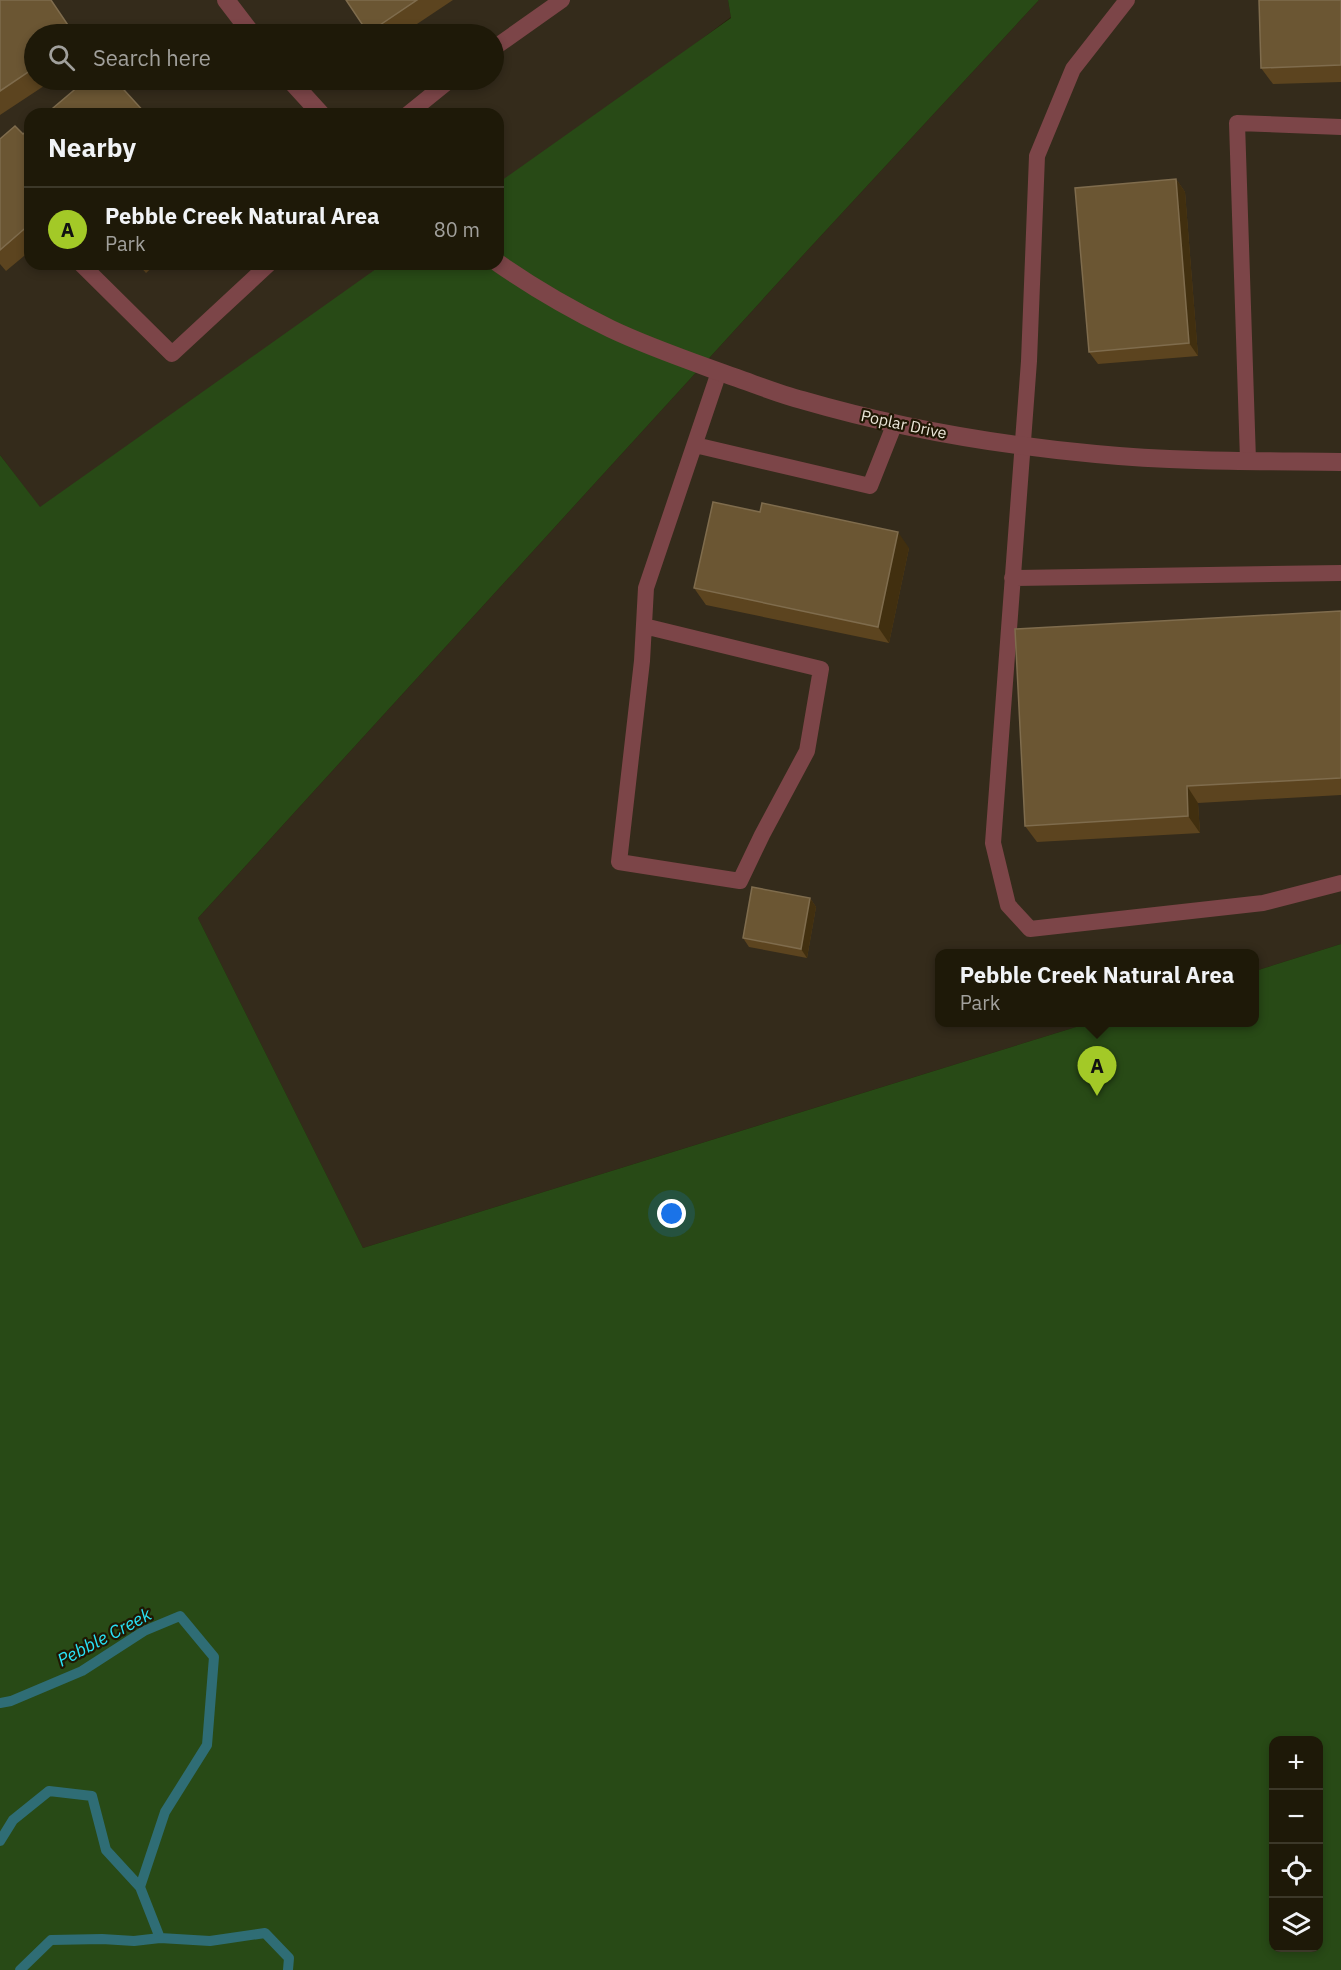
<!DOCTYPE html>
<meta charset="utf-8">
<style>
body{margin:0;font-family:"IBM Plex Sans",sans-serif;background:#262212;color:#f1f3f6}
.controls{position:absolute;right:18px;bottom:18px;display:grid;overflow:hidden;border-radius:12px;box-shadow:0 3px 9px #0003}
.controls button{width:54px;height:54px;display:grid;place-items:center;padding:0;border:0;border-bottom:2px solid #3c3829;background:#1e1908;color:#f1f3f6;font:30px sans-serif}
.you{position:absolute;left:672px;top:1214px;width:21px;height:21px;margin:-15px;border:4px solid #fff;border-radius:50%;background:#1a73e8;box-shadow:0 0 0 9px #1a73e833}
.badge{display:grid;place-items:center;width:39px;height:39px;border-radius:50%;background:#a3c927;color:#111;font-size:20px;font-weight:700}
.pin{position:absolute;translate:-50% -50px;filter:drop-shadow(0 2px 3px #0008)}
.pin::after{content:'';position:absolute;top:32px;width:21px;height:18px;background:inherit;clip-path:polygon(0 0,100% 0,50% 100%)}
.popup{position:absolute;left:935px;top:949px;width:324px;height:78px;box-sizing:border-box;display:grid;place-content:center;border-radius:12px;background:#1e1908;filter:drop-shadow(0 2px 4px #0005);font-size:20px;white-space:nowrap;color:#a1a09c}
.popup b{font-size:22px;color:#f1f3f6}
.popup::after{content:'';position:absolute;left:50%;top:100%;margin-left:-12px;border:12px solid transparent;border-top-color:#1e1908}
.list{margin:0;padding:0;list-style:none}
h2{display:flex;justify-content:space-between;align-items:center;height:78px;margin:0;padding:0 24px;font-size:26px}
h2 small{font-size:20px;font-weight:400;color:#a1a09c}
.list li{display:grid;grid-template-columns:39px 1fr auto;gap:18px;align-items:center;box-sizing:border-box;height:84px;padding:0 24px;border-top:2px solid #3c3829}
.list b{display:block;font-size:22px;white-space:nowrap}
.list p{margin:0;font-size:20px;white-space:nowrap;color:#a1a09c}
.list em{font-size:20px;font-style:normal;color:#a1a09c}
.icon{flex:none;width:33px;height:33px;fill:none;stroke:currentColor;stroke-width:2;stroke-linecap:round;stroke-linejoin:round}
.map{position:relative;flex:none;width:1341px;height:1970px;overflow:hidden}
.search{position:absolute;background:#1e1908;box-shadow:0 3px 9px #0003;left:24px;top:24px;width:480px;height:66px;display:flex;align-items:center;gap:15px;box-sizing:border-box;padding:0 21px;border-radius:33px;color:#a1a09c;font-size:22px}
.panel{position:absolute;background:#1e1908;box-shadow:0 3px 9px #0003;left:24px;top:108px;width:480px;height:162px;border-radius:18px}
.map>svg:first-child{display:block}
.industrial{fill:#342b1b;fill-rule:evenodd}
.green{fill:#284a16;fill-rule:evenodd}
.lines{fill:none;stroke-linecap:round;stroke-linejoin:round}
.stream{stroke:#2f6d75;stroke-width:10}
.service{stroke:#7c4548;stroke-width:16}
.minor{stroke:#7c4548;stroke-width:18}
.wall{fill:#5c441f}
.shaded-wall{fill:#412f0f}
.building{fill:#6b5633;stroke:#7f6c4d;stroke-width:1.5}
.labels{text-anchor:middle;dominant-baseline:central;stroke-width:4.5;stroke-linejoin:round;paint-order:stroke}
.street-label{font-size:16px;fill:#ebe6d9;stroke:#1f1703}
.water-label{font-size:18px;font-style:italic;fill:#29e2f6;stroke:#1f1703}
</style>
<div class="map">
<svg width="1341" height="1970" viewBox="0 0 1341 1970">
<rect width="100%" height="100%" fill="#28210b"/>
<path class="industrial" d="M0 0H728L731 17 498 192V114H30V264H401L52 524 0 455ZM34 34H494V80H34Z
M1039 0H1341V944L1255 971 1254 954H940V1022L1089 1023 363 1248 198 918 805 253Z"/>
<path class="green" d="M728 0H1039L805 253 198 918 363 1248 1089 1023 1254 1022 1255 971 1341 944V1970H0V455L40 507 383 264H498V183L731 18ZM1274 1740H1318V1948H1274Z"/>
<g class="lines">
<path class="stream" d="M0 1703 11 1701 82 1671 144 1631 180 1616 214 1657 207 1745 165 1812 140 1887
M0 1841 13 1820 49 1791 92 1796 106 1850 140 1887 160 1938 210 1941 265 1933 289 1958 288 1970
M20 1970 51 1940 102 1939 134 1941 160 1938"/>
<path class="service" d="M1127 0 1073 69 1037 156 1029 361 993 843 1008 905 1030 929 1263 903 1341 883
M494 48 562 0
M408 114 450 80
M81 264 172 354 269 264
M695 445 870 486 895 423
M1248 460 1237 123 1341 127
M1012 578 1341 573
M644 626 821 669 807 751 762 835 740 881 619 862 642 661 646 588 719 372"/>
<path class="minor" d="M226 0 252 34
M290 80 321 114
M498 263C534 288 572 310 611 329 651 348 693 362 734 377 757 385 779 394 802 400 898 428 997 445 1096 454 1178 462 1260 461 1341 462"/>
</g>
<path class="wall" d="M0 0 34 34V80H53L0 115Z
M346 0H453L402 34H369Z
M1341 0V82L1273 84 1261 68Z
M30 128V251L6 271 0 264V139L23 134Z
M1176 179 1185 192 1198 356 1098 364 1089 352Z
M138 264H156L146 273Z
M909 548 889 643 706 605 694 588Z
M1341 611V795L1198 803 1200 833 1037 842 1025 826Z
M810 898 816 907 807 958 749 947 743 938Z"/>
<path class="shaded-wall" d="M1176 179 1185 192 1198 356 1189 343Z
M898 532 909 548 889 643 878 627Z
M1187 786 1198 803 1200 833 1188 816Z
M810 898 816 907 807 958 801 949Z"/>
<path class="building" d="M0 0H51L74 34H34V68L0 91Z
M346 0H417L368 33Z
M1259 0H1341V65L1261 68Z
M86 80H115L146 114H46Z
M15 126 23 134 30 128V224L0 250V139Z
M1176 179 1189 343 1089 352 1075 188Z
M713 502 760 512 762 503 898 532 878 627 694 588Z
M1341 611V778L1187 786 1188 816 1025 826 1015 629Z
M752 887 810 898 801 949 743 938Z"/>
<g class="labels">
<g class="street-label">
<text transform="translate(904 424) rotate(12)">Poplar Drive</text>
</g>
<g class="water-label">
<text transform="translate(104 1637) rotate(-28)">Pebble Creek</text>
</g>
</g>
</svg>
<div class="controls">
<button>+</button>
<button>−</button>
<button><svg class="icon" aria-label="locate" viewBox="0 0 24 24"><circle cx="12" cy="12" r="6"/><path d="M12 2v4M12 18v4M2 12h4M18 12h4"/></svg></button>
<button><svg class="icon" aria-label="layers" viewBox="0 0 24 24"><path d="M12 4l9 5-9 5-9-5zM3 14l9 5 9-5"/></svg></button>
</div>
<div class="you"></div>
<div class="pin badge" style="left:1097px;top:1096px">A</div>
<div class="popup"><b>Pebble Creek Natural Area</b>Park</div>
<div class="search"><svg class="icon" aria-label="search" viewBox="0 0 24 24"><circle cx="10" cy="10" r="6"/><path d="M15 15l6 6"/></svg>Search here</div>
<section class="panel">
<h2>Nearby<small></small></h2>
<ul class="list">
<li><span class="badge">A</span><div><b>Pebble Creek Natural Area</b><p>Park</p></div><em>80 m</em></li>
</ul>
</section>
</div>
